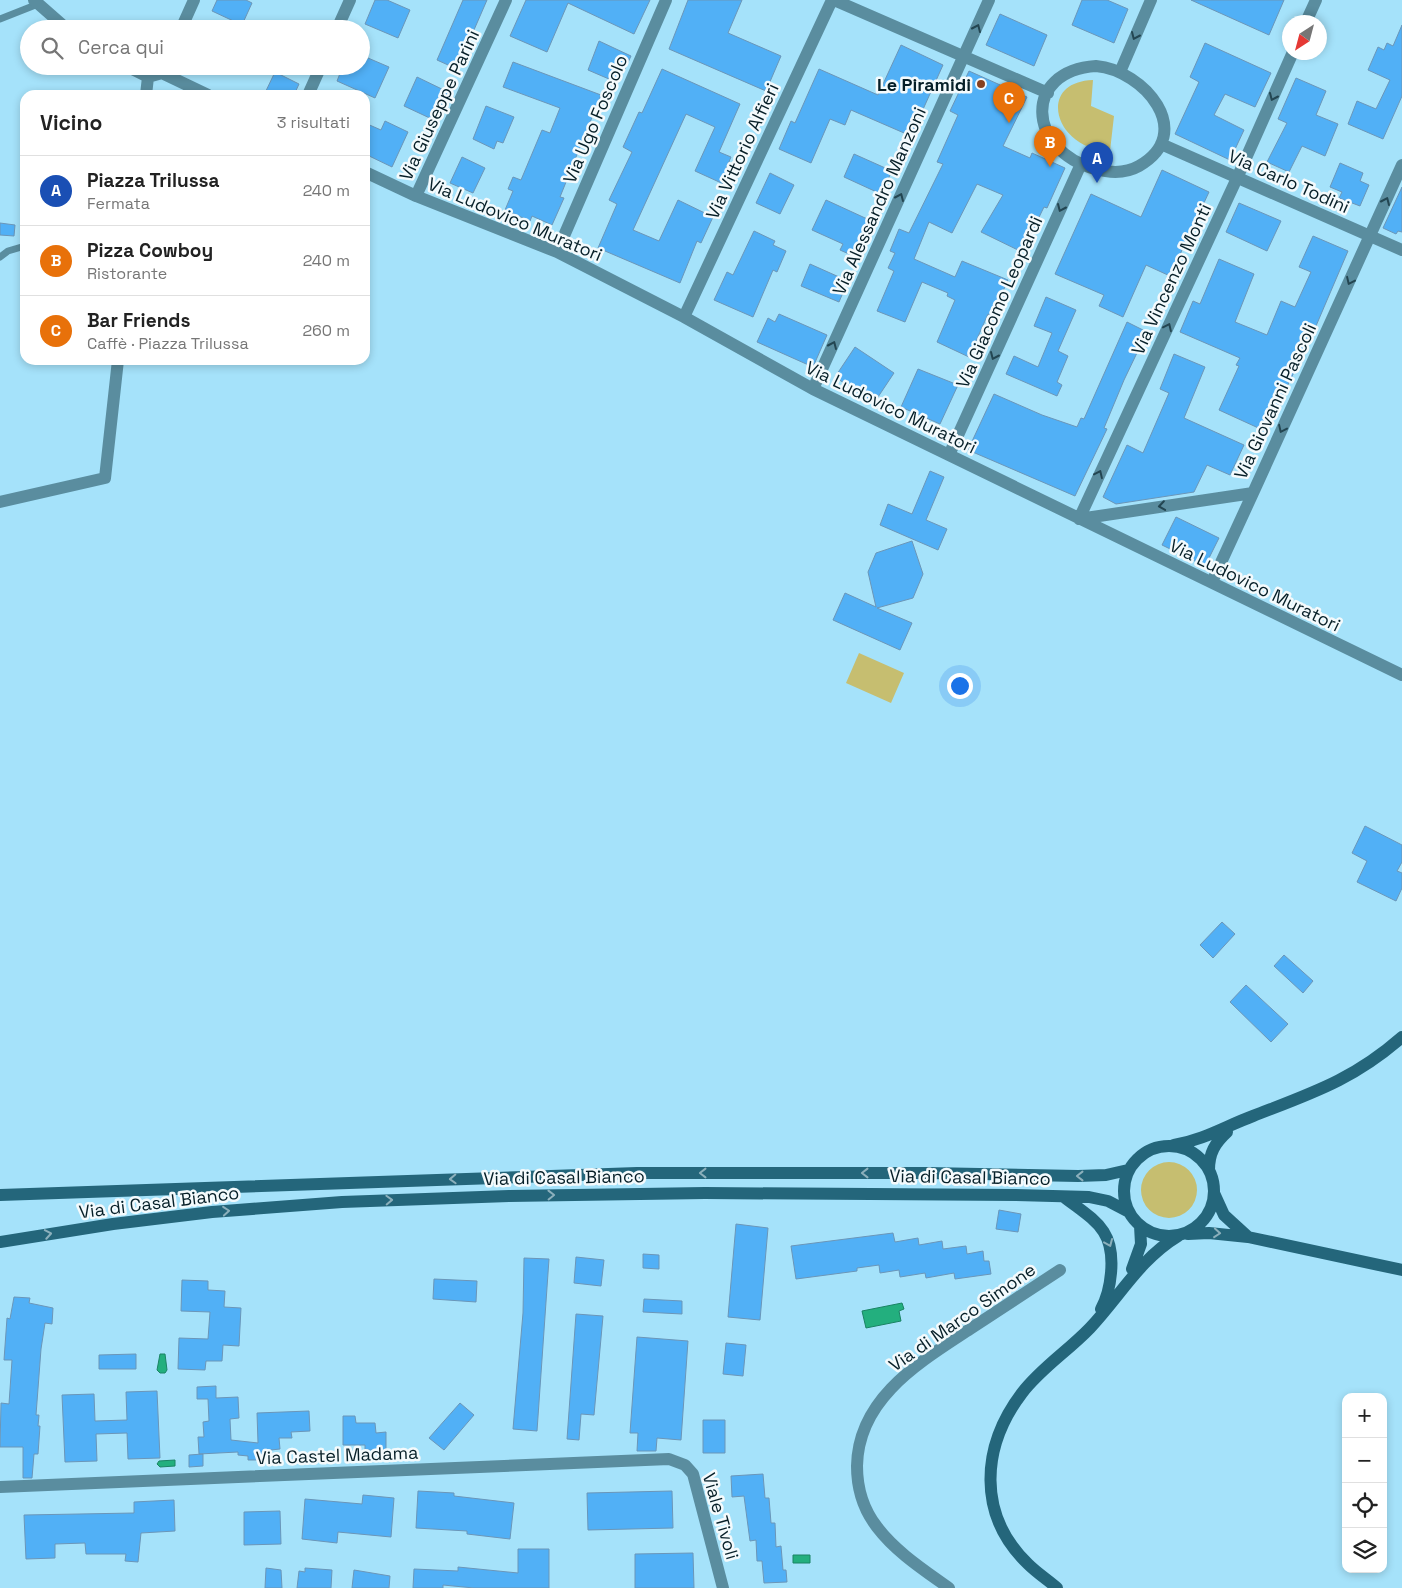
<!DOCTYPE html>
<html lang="it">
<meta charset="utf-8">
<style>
body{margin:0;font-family:"Space Grotesk",sans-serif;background:#f2f2f2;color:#222}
.controls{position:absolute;right:15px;bottom:15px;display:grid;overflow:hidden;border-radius:10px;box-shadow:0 2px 8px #0003}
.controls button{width:45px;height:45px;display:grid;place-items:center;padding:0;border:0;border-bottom:1px solid #e0e0e0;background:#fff;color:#222;font:25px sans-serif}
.compass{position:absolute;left:1282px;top:15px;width:45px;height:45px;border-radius:50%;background:#fff;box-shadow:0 2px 8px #0003;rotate:216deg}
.you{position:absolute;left:959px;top:685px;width:18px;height:18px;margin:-12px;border:4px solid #fff;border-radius:50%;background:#1a73e8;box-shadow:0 0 0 8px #1a73e833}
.badge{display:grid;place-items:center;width:32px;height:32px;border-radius:50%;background:#87401f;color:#fff;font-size:16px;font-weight:700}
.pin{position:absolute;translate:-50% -41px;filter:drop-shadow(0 1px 2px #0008)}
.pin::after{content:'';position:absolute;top:26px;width:18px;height:15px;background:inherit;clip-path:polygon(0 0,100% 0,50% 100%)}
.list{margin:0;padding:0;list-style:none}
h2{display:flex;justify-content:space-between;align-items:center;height:65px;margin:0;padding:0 20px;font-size:21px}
h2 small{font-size:16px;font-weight:400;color:#767676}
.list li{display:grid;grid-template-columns:32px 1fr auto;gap:15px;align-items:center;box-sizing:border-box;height:70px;padding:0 20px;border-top:1px solid #e0e0e0}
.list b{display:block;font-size:19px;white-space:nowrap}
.list p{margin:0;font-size:16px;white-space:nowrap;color:#767676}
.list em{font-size:16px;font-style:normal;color:#767676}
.icon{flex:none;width:28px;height:28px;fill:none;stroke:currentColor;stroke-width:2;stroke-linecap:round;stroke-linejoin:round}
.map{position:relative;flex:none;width:1402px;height:1588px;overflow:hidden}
.search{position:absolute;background:#fff;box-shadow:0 2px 8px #0003;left:20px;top:20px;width:350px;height:55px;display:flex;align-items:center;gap:12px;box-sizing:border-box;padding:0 18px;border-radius:28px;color:#767676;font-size:19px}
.panel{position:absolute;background:#fff;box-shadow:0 2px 8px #0003;left:20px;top:90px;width:350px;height:275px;border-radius:15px}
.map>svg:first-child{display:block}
.green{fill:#c6be70}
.water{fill:#23af7e;stroke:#1a8464}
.building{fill:#51b0f6;stroke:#6b96b8}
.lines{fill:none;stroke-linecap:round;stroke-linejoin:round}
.lane{stroke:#5a8d9f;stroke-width:7}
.street{stroke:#5a8d9f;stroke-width:12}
.secondary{stroke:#24667b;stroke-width:12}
.oneway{stroke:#234652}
.oneway2{stroke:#8cb0bc}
.poi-dot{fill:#87401f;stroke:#f4fafc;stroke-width:2}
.labels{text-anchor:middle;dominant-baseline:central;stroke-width:5;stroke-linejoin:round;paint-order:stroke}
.poi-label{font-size:18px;font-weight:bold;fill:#061f28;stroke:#f4fafc;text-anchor:end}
.street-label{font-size:18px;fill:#061f28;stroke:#f4fafc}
</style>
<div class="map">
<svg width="1402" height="1588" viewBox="0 0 1402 1588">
<rect width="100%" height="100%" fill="#a5e2fa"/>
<path class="green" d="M1093 80 1091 106 1114 116 1110 151C1055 150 1035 82 1093 80Z
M859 653 904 673 891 703 846 683Z
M1141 1190a28 28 0 1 1 56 0a28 28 0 1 1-56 0Z"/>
<path class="water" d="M902 1303 904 1309 899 1311 901 1321 866 1328 862 1311Z
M165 1354 167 1370 165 1373H160L157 1370 160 1354Z
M175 1460V1466L160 1467 157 1464 159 1461Z
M793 1555H810V1563H793Z"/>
<path class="building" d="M217 0H246L252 3 242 25 212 11Z
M375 0H387L410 10 398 38 365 24Z
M463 0H487L457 69 437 60Z
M526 0H650L634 34 568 3 547 52 510 36Z
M688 0H742L728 33 781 56 766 91 669 49Z
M1082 0H1107L1128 9 1114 43 1072 25Z
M1191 0H1284L1269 35Z
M1000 14 1047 35 1034 66 986 45Z
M1402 25V96L1383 139 1348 124 1357 101 1376 109 1390 80 1368 70 1378 47 1384 50 1387 43 1393 46Z
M599 41 631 56 623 73 620 72 616 82 588 70Z
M1205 43 1271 73 1255 107 1225 94 1214 115 1244 130 1230 160 1175 134 1199 82 1190 77Z
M901 45 943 65 911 136 851 110 845 125 830 119 811 163 779 149 791 121 795 123 819 69 878 95Z
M361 55 389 67 375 98 337 81 343 66H361Z
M513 62 601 95 560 197 564 198 552 225 532 216 530 221 505 210 513 191 508 189 513 177 521 180 542 130 550 133 560 108 503 87Z
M662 69 740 104 719 152 731 157 726 169 734 173 728 186 695 171 715 127 686 114 633 230 659 241 678 200 713 217 701 243 697 241 680 283 598 248 617 204 609 200 632 152 623 147 639 112 642 113Z
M969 71 1027 97 1003 146 1030 158 1032 153 1065 168 1047 208 1044 207 1022 252 981 232 1003 195 977 184 952 233 929 222 914 259 955 277 962 261 1008 280 992 316 988 314 969 357 937 342 955 300 947 296 948 293 922 282 905 322 877 311 894 271 888 268 895 253 890 251 899 229 909 233 943 164 937 162 958 115 950 111Z
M275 72 299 84 294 95H264Z
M417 77 448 92 434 120 404 106Z
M1296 78 1326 91 1316 115 1338 124 1325 156 1302 146 1289 172 1267 162 1287 123 1278 119Z
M486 106 514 117 503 143 497 141 494 149 473 139Z
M385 121 408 132 392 167 365 154V123L381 130Z
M854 154 892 171 881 194 844 177Z
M462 157 485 168 473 193 450 183Z
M1340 163 1363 173 1360 181 1369 185 1360 206 1339 198 1342 192 1330 187Z
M1162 170 1209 192 1170 276 1146 265 1123 317 1099 306 1104 295 1055 274 1091 194 1141 217Z
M770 173 794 185 780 214 756 203Z
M1402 187V232L1398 231 1396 234 1383 228Z
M826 200 876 223 860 259 840 250 843 244 812 230Z
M1239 203 1281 221 1267 251 1226 232Z
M0 223 15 225 14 236 0 235Z
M754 231 775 241 773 245 786 251 777 272 773 270 753 317 714 300 727 272 733 275Z
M1313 236 1348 251 1310 340 1265 431 1219 410 1239 366 1236 365 1240 358 1180 332 1193 301 1200 304 1219 259 1254 274 1235 322 1267 335 1281 301 1295 307 1311 272 1299 267Z
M810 264 848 281 839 302 801 286Z
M1046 297 1076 310 1058 351 1068 356 1057 382 1062 385 1057 396 1006 374 1014 356 1038 367 1052 333 1034 326Z
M779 314 827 335 813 367 757 342 768 318 775 322Z
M1127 322 1147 332 1124 380 1104 428 1107 429 1075 496 968 450 994 394 1042 415 1077 427 1081 418 1084 419Z
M855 347 894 373 874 403 835 377Z
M1174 354 1205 367 1184 418 1244 445 1230 475 1207 465 1194 492 1116 504 1103 497 1127 445 1143 453 1169 393 1160 389Z
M918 369 958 385 940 424 901 407Z
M930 471 944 477 926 520 947 529 938 550 880 525 888 504 912 514Z
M1176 517 1219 538 1205 566 1162 545Z
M912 541 923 574 913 598 877 608 912 623 900 650 833 620 845 593 876 607 868 572 876 553Z
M1365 826 1402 845V862L1397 871 1402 873V888L1396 901 1357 882 1367 861 1352 853Z
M1222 922 1235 934 1213 958 1200 945Z
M1284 955 1313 981 1303 993 1274 966Z
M1246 985 1288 1024 1271 1042 1230 1002Z
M999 1210 1021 1214 1018 1232 996 1229Z
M736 1224 768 1228 760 1320 728 1317Z
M893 1233 895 1242 918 1238 919 1245 942 1241 943 1249 966 1246 967 1254 983 1251 984 1261H989L991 1274 955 1279 954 1273 926 1278 925 1273 900 1277 899 1270 880 1273 879 1265 857 1268V1271L796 1279 791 1246Z
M643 1254 659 1255V1269L643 1268Z
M576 1257 604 1260 601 1286 574 1283Z
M524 1258 549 1259 537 1431 513 1429 523 1313Z
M434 1279 477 1281 476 1302 433 1299Z
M182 1280 208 1281V1290L225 1291 224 1307 241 1308 239 1346 223 1345 222 1361H206L205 1370 178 1369 179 1338 208 1339 210 1312 181 1311Z
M14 1297 30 1298 29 1303 53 1308 52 1324 45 1323 41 1349 36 1415H39L38 1426H40L38 1454H34L32 1478H23V1447H0L1 1403 9 1404 12 1360H4L7 1318 10 1319Z
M644 1299 682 1301V1314L643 1312Z
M576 1314 603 1316 594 1415 581 1414 579 1440 567 1439Z
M637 1337 688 1341 681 1440 657 1438 656 1451H637L638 1433H630Z
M726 1343 746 1345 743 1376 723 1374Z
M136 1354V1369H99V1355Z
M216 1386V1398L238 1397 239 1418 230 1419 231 1440 258 1443 257 1413 309 1411 310 1431 291 1432 292 1438H279L280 1449 262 1451 263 1460H248V1456L238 1455V1452L199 1454 198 1437H204L203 1422 209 1421 208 1399H197V1387Z
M157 1391 160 1458 128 1459 127 1433 96 1434 97 1461 65 1462 62 1395 94 1394 95 1421 127 1420 126 1392Z
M460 1403 474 1415 444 1450 429 1438Z
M343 1416H355L356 1423H375L376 1433 386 1432V1450H365V1445H343Z
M703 1420H725V1453H703Z
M203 1454V1466L189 1467V1455Z
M763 1474 765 1498H769L771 1523H775L776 1547 781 1546 783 1570H786L787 1582 764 1583 762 1561H757L756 1540 750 1541 744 1496 732 1497 731 1476Z
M418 1491 454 1493V1496L514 1503 510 1539 467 1534V1531L416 1528Z
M672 1491 673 1528 588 1530 587 1493Z
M363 1495 394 1498 391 1537 338 1532 337 1543 302 1539 305 1499 362 1504Z
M174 1500 175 1531 141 1533 138 1562 125 1561 126 1554H86L85 1543 55 1544V1558L26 1559 24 1515 134 1513V1502Z
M280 1511 281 1544 244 1545V1512Z
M518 1549H549V1588H474L443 1585V1588H413L414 1569 458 1571V1567L518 1573Z
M693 1553 694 1588H635V1554Z
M266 1568 281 1570 282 1588H265Z
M305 1568 332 1570 331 1588H297L299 1571 305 1572Z
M354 1570 390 1576 389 1588H352Z"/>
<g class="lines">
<path class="lane" d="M0 19 38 4
M0 257 8 251 25 246"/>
<path class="street" d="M34 0 67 29
M834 0 1048 93
M1306 22 1316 0
M181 29 194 0
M337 29 350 0
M126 66 148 77 162 73
M1096 66C1144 70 1197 133 1139 166 1125 174 1110 173 1095 169 1027 150 1022 71 1096 66Z
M1120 72 1151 0
M162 73 208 95
M146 95 148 77
M308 95 321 66
M1161 144 1402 250
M365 172 416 196 557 252 684 317 813 389 1402 675
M416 196 506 0
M557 252 666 0
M684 317 832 0
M813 389 989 0
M949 455 1081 164
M0 502 105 478 118 360
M1079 519 1253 493 1402 165
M1079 519 1238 176 1293 52
M1212 582 1253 493
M0 1487 669 1459 685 1465 693 1474 723 1588
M949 1588C924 1570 896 1552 877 1527 863 1509 857 1489 857 1466 858 1398 920 1362 970 1329 1000 1309 1030 1290 1060 1270"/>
<path class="secondary" d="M1174 1145C1204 1140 1226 1126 1253 1116 1312 1093 1353 1080 1402 1037
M1124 1191a45 45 0 1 1 90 0a45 45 0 1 1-90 0Z
M1209 1170C1209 1153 1215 1143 1227 1132
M1214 1193 1224 1215 1247 1236
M0 1195 637 1173H928L1078 1176 1106 1175 1128 1170
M1064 1197C1095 1221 1115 1229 1111 1273 1110 1285 1107 1298 1101 1309
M1188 1234 1209 1233 1248 1237 1402 1270
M0 1242 113 1224 212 1212 342 1202 509 1196 705 1193 1016 1195 1089 1197 1108 1201 1129 1212
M1132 1269 1141 1244 1140 1226
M1057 1588C1048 1580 1037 1573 1028 1564 977 1515 981 1447 1022 1393 1041 1368 1068 1351 1090 1328 1120 1296 1140 1259 1178 1236"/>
</g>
<defs><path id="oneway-chevron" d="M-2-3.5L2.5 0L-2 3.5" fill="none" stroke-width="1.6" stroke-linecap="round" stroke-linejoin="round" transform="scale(1.25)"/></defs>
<g class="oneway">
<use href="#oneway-chevron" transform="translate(977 28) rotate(-66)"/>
<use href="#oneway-chevron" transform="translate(1135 36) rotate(114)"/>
<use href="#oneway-chevron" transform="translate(1273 97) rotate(114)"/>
<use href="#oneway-chevron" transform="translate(900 197) rotate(-66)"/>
<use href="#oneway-chevron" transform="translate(1386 201) rotate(-66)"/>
<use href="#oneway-chevron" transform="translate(1061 208) rotate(114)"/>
<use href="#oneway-chevron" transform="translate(1350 281) rotate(115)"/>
<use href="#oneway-chevron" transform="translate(1168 327) rotate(-65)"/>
<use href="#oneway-chevron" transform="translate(833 345) rotate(-66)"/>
<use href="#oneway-chevron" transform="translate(994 356) rotate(114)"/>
<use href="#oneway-chevron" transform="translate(1282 429) rotate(115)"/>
<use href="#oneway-chevron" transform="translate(1099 474) rotate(-65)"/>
<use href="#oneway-chevron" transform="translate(1162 506) rotate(172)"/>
</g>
<g class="oneway2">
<use href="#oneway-chevron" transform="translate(703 1173) rotate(180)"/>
<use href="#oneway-chevron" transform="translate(865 1173) rotate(180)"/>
<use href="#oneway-chevron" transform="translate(1080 1176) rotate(-180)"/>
<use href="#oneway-chevron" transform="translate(453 1179) rotate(178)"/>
<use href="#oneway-chevron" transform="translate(551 1195) rotate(-1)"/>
<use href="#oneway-chevron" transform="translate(389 1200) rotate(-2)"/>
<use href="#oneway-chevron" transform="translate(226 1211) rotate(-5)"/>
<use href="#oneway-chevron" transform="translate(1217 1233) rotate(5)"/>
<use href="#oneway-chevron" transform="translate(48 1234) rotate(-10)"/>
<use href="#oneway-chevron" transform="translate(1109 1243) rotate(67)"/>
</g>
<circle class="poi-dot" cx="981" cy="84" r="5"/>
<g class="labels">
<g class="poi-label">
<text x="971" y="84">Le Piramidi</text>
</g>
<g class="street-label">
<text transform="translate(439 105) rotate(-65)">Via Giuseppe Parini</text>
<text transform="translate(595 119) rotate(-67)">Via Ugo Foscolo</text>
<text transform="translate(742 151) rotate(-65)">Via Vittorio Alfieri</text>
<text transform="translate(1289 181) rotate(24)">Via Carlo Todini</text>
<text transform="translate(879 201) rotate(-66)">Via Alessandro Manzoni</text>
<text transform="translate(515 219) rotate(23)">Via Ludovico Muratori</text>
<text transform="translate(1171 279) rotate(-65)">Via Vincenzo Monti</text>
<text transform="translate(999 302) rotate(-66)">Via Giacomo Leopardi</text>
<text transform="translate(1275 401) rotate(-65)">Via Giovanni Pascoli</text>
<text transform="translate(891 407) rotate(26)">Via Ludovico Muratori</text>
<text transform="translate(1255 585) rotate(26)">Via Ludovico Muratori</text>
<text transform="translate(564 1177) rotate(-1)">Via di Casal Bianco</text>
<text transform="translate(970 1177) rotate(1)">Via di Casal Bianco</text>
<text transform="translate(159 1202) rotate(-7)">Via di Casal Bianco</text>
<text transform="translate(962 1317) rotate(-35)">Via di Marco Simone</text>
<text transform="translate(337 1455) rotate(-2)">Via Castel Madama</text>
<text transform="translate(721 1516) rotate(74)">Viale Tivoli</text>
</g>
</g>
</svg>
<div class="controls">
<button>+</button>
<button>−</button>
<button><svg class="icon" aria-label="locate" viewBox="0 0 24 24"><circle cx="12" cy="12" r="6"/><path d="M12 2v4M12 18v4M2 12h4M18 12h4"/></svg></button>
<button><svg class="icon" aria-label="layers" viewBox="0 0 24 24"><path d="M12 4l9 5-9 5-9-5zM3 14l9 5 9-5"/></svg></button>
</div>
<svg class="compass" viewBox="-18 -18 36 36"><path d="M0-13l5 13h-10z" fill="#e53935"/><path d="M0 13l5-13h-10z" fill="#767676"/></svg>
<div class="you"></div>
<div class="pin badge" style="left:1097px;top:183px;background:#1a4fb4">A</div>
<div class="pin badge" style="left:1050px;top:167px;background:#e8710a">B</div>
<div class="pin badge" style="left:1009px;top:123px;background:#e8710a">C</div>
<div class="search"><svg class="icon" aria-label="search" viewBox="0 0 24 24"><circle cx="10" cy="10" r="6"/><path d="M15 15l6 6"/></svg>Cerca qui</div>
<section class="panel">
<h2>Vicino<small>3 risultati</small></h2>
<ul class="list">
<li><span class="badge" style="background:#1a4fb4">A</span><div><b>Piazza Trilussa</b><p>Fermata</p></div><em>240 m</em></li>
<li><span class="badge" style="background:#e8710a">B</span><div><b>Pizza Cowboy</b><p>Ristorante</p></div><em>240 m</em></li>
<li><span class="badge" style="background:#e8710a">C</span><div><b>Bar Friends</b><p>Caffè · Piazza Trilussa</p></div><em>260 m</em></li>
</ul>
</section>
</div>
